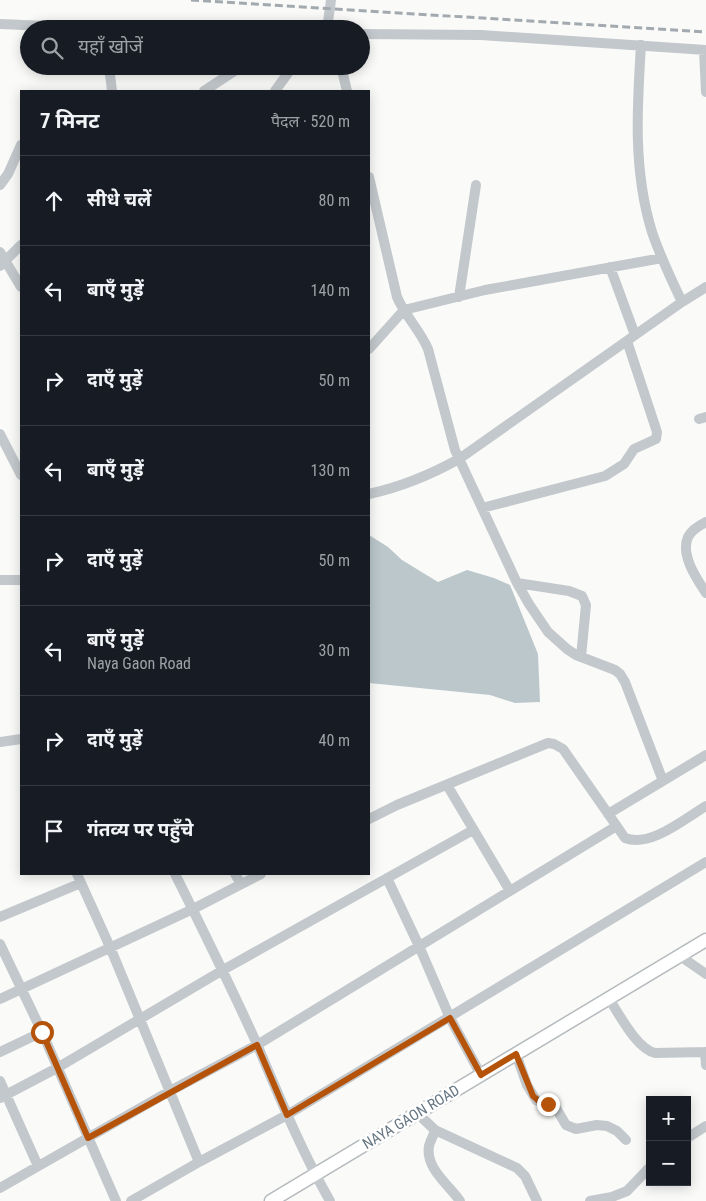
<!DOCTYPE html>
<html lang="hi">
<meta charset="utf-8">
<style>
body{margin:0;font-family:"Roboto Condensed","Noto Sans Devanagari",sans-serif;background:#20242c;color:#f1f3f6}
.controls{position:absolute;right:15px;bottom:15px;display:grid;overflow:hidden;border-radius:0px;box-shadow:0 2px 12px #0003}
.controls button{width:45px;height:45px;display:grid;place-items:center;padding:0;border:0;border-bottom:1px solid #363941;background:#171b24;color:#f1f3f6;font:25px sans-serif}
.stop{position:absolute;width:15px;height:15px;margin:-11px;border:4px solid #b45309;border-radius:50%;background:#fff}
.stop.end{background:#b45309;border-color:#fff;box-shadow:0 1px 5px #0008}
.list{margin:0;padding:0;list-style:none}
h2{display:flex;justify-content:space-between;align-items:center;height:65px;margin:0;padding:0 20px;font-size:21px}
h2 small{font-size:16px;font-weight:400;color:#9ea1a6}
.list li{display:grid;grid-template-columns:32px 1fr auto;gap:15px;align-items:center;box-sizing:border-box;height:90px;padding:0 20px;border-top:1px solid #363941}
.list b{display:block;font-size:19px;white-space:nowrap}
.list p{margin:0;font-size:16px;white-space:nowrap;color:#9ea1a6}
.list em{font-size:16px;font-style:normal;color:#9ea1a6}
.icon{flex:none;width:28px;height:28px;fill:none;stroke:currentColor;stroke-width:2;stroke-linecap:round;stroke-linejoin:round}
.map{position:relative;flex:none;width:706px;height:1201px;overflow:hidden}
.search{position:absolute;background:#171b24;box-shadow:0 2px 12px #0003;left:20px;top:20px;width:350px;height:55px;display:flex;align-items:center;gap:12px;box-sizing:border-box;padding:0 18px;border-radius:28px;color:#9ea1a6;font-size:19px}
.panel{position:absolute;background:#171b24;box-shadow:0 2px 12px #0003;left:20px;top:90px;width:350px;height:785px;border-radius:0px}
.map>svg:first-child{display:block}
.water{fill:#bbc7cb}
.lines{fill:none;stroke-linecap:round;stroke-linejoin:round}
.major-casing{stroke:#b5babe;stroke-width:15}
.minor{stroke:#c3c8cc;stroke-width:10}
.major{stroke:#fff;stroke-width:12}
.rail{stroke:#a2aab0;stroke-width:3;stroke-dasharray:8 4;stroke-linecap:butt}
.route{stroke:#b45309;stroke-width:6}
.labels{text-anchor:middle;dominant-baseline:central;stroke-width:5;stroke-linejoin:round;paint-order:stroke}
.street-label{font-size:15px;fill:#657683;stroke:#fff}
</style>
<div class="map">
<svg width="706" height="1201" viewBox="0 0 706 1201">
<rect width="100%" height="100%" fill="#fafaf8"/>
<path class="water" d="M369 535 388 547 402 560 438 582 467 570 494 578 510 585 538 654 540 702 515 703 490 695 369 683Z"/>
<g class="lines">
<g class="major-casing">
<path id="major" d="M271 1201 706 940"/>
</g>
<path class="minor" d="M0 24 118 29
M327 29 331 0
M361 34 481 35 706 50
M641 45C637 108 633 171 652 232 660 256 671 279 682 302
M704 50 706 92
M109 66 112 91
M341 66 347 91
M204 91 242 66
M275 91 293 66
M369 177 397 297C405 316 420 330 428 349L455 450 517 583 529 604 548 632 567 649 576 655 615 670 620 674 625 682 663 781
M0 185 8 174 21 145
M0 252 21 287
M0 266 21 245
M610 267 635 335
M459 297 476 185
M369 349 404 310 485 290 662 258
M699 419 706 417
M0 434 21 475
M369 494C401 487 430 475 459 459L682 302 706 287
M482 508 605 476 624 464 634 449 656 439 657 432 627 341
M706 522C700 525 691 531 688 537 680 555 697 579 706 593
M0 580H21
M517 583 569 591 582 596 586 605 581 657
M0 742 21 739
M447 785 510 891
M608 814 706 755
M369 819 397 805 548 743 554 744 563 749 625 838C650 848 684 819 706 806
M77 874 110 947 199 1162
M175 874C203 930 230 985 256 1042 279 1096 301 1150 330 1201
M235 874 241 884
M387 878 419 946 450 1018 481 1075
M0 917 81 883
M0 944 42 1032 116 1201
M680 956 706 974
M0 999 193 909 261 874
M609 999C620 1015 636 1048 655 1053L706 1052
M0 1052 42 1032
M705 1052 706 1065
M516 1054 527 1085 536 1100 556 1108 566 1125 576 1129 597 1125 607 1126 617 1131 626 1140
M0 1081 38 1166
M0 1098 57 1068 223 970 473 830
M417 1113 435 1130 517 1168 525 1176 537 1201
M435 1130C434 1135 430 1141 429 1146 425 1168 449 1185 460 1201
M687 1138 706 1126
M0 1188 170 1091 257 1045 615 827
M131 1201 199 1162 287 1115 706 862
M590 1201 612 1197 627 1191 650 1167"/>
<use href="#major" class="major"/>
<path class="rail" d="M191 0 706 32"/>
</g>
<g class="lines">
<path class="route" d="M42 1032 88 1138 257 1045 287 1115 450 1018 481 1075 516 1054 533 1096 541 1103 548 1104"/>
</g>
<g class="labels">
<g class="street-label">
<text transform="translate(411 1117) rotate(-31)">NAYA GAON ROAD</text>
</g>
</g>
</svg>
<div class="controls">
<button>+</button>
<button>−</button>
</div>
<div class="stop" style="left:42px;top:1032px"></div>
<div class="stop end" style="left:548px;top:1104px"></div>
<div class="search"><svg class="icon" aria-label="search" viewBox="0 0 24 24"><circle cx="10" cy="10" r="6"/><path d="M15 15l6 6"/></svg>यहाँ खोजें</div>
<section class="panel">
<h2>7 मिनट<small>पैदल · 520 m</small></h2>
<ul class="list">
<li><svg class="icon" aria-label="ahead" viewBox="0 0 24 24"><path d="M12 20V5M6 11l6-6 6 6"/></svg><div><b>सीधे चलें</b></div><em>80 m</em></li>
<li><svg class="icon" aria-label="left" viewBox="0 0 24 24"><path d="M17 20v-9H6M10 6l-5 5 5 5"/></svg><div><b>बाएँ मुड़ें</b></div><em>140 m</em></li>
<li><svg class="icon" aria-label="right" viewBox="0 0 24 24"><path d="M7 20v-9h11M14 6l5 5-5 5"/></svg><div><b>दाएँ मुड़ें</b></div><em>50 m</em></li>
<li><svg class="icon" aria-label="left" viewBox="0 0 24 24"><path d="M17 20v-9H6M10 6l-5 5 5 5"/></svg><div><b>बाएँ मुड़ें</b></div><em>130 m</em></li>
<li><svg class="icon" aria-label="right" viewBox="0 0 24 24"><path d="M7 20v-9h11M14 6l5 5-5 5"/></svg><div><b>दाएँ मुड़ें</b></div><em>50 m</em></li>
<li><svg class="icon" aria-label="left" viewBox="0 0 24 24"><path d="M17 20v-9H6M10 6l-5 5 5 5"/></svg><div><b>बाएँ मुड़ें</b><p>Naya Gaon Road</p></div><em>30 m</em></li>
<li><svg class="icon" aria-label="right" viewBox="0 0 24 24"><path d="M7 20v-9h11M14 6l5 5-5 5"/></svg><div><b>दाएँ मुड़ें</b></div><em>40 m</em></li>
<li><svg class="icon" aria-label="arrive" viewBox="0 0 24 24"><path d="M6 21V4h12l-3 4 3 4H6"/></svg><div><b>गंतव्य पर पहुँचे</b></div></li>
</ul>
</section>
</div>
